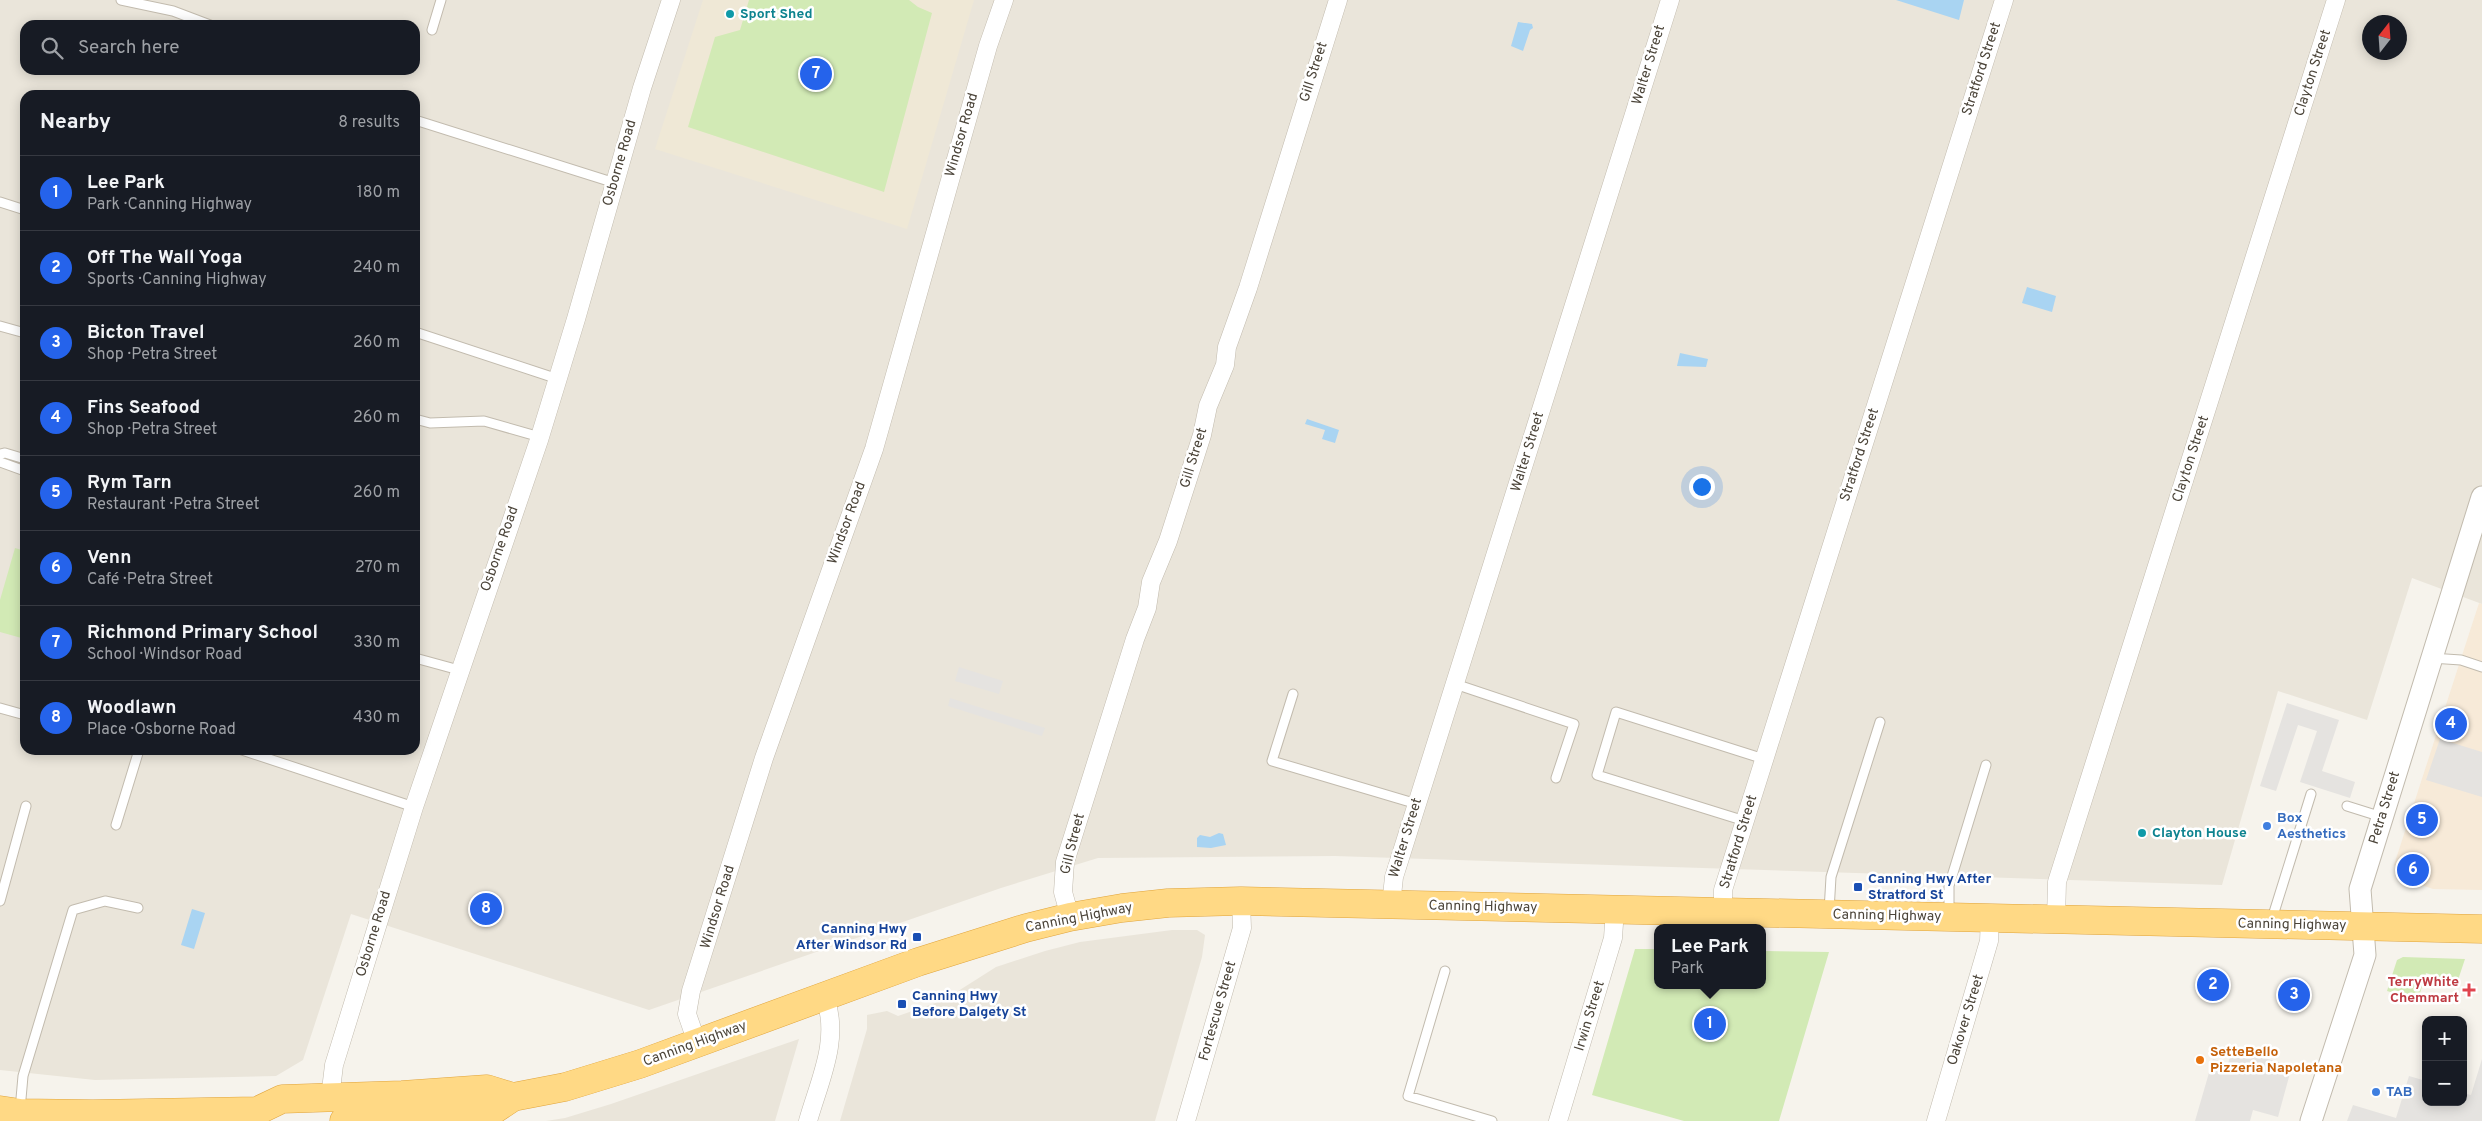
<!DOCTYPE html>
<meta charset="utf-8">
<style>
body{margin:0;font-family:Overpass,sans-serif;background:#242831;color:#f1f3f6}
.controls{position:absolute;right:15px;bottom:15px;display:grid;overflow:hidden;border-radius:10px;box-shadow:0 2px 12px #0003}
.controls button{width:45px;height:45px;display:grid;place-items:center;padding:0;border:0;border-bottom:1px solid #363941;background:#171b24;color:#f1f3f6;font:25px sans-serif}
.compass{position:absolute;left:2362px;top:15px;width:45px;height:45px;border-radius:50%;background:#171b24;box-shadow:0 2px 12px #0003;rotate:17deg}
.you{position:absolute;left:1701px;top:486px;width:18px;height:18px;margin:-12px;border:4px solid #fff;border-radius:50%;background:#1a73e8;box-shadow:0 0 0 8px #1a73e833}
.badge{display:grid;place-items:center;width:32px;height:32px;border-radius:50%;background:#2563eb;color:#fff;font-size:16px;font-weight:700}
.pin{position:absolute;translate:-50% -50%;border:2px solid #fff;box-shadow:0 1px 5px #0006}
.popup{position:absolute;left:1654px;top:924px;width:112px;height:65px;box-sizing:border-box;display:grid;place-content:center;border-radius:10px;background:#171b24;filter:drop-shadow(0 1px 4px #0005);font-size:16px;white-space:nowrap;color:#9ea1a6}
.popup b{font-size:19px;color:#f1f3f6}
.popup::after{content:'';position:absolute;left:50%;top:100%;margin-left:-10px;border:10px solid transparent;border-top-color:#171b24}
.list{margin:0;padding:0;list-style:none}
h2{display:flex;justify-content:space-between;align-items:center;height:65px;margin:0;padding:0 20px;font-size:21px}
h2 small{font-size:16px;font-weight:400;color:#9ea1a6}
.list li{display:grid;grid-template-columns:32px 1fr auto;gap:15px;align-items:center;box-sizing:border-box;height:75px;padding:0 20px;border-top:1px solid #363941}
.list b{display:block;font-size:19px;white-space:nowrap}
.list p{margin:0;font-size:16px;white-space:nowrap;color:#9ea1a6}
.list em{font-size:16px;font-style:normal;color:#9ea1a6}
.icon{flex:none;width:28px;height:28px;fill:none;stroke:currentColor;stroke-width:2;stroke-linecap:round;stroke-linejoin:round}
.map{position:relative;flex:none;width:2482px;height:1121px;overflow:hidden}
.search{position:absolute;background:#171b24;box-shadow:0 2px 12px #0003;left:20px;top:20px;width:400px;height:55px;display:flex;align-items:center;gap:12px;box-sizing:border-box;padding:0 18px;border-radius:15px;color:#9ea1a6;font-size:19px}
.panel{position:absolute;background:#171b24;box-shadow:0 2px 12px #0003;left:20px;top:90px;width:400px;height:665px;border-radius:15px}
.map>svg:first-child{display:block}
.residential{fill:#eae5da;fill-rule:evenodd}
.commercial{fill:#f7ead8}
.education{fill:#efe8d6}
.green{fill:#d2eab5}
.parking{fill:#e5e3e0}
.water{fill:#a9d4f2}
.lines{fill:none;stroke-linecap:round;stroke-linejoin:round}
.service-casing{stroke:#c2bbae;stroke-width:11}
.minor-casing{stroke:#c2bbae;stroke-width:19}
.tertiary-casing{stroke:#c2bbae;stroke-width:23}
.trunk-casing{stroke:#e0a43c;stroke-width:29}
.service{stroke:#fff;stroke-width:9}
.minor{stroke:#fff;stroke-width:18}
.tertiary{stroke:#fff;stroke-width:21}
.trunk{stroke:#ffd985;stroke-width:28}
.culture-dot{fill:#0f9aa8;stroke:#fff;stroke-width:2}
.shop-dot{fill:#3f7fe0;stroke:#fff;stroke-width:2}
.transit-dot{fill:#1a4fb4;stroke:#fff;stroke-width:2}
.health-dot{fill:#e0444e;stroke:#fff;stroke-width:2}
.food-dot{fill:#e8710a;stroke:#fff;stroke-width:2}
.labels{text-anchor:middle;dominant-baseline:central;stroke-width:5;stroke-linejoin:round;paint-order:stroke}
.culture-label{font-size:14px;font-weight:bold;fill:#0d838f;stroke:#fff;text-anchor:start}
.street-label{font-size:14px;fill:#4b4439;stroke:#fff}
.shop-label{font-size:14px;font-weight:bold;fill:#366cbe;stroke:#fff;text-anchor:start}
.transit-label{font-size:14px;font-weight:bold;fill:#164399;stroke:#fff;text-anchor:start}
.health-label{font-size:14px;font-weight:bold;fill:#be3a42;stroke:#fff;text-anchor:end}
.food-label{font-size:14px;font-weight:bold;fill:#c56008;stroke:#fff;text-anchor:start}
</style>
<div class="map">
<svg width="2482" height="1121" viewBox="0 0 2482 1121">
<rect width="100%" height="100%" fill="#f6f3ec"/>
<path class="residential" d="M0 0H2482V604L2412 578 2367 720 2278 691 2222 885 1335 856 1098 858 1001 888 649 1010 351 914 303 1060 276 1076 95 1080 0 1070ZM2370 22H2400V52H2370ZM25 25H415V70H25ZM25 95H415V750H25Z
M1172 930H1197L1205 935 1202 957 1155 1121H840L867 1029V1015L887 1011 898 1016 944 1000 996 967 1045 951 1080 942Z
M799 1039 775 1121H546L565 1118 611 1104Z"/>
<path class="commercial" d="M2479 603 2482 604V890L2433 889 2404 879 2394 865Z"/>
<path class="education" d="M703 0H974L907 229 655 149Z"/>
<path class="green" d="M749 0H909L918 7 932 13 884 192 688 127 715 37 740 30Z
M15 548 25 551V639L0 632V600Z
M1635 949H1657L1658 985H1762L1763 951 1829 952 1779 1121H1684L1592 1095Z
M2403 957 2465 959 2457 983 2426 973 2418 1000 2387 991 2397 960Z"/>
<path class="parking" d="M959 667 1003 681 999 694 955 681Z
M950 698 1045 728 1042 736 948 706Z
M2287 703 2339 720 2322 771 2355 782 2350 798 2300 782 2317 731 2298 725 2276 791 2260 786Z
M2440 739 2482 752V797L2426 780Z
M2232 1049 2292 1066 2278 1117 2253 1110 2250 1121H2195L2213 1059 2228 1064Z
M2482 1059V1121H2347L2353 1105 2396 1118 2409 1076 2426 1081V1102H2463V1093L2471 1095Z"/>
<path class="water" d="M1896 0H1964L1959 20Z
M1518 22 1532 24 1533 28 1530 30 1523 51 1511 46Z
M2027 287 2056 296 2052 312 2022 303Z
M1680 353 1708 359 1706 367 1677 366Z
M1307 419 1339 430 1335 443 1322 439 1325 430 1305 424Z
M1219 833 1223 834 1226 845 1211 848 1197 847V838L1200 835 1210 837Z
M192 909 205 913 194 949 181 945Z"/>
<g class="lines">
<g class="service-casing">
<path id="service" d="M121 0 173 11 210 25
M432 30 441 0
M415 120 615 183
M0 202 25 210
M0 326 25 333
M415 332 558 379
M415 419 430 423 484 421 540 437
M0 454 5 453 25 459
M0 462 25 471
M415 658 459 670
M2431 658 2461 660 2482 667
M1455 684 1574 724 1556 778
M1293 694 1272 761 1417 804
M0 708 25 715
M242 750 414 807
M2347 806 2382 817
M1745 821 1597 775 1616 712 1764 759
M116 825 139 750
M0 901 26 806
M1829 911 1831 877 1880 722
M1949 914V886L1986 765
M2271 922 2311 794
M1445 971 1408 1096 1492 1121
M20 1110 23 1076 73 910 105 901 138 908"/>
</g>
<g class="minor-casing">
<path id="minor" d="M1391 905 1394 877 1670 0
M1723 912V890L2004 0
M1070 917 1063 892 1065 862 1135 639 1147 608 1151 582 1168 541 1202 435 1208 406 1225 365 1227 347 1248 288 1338 0
M2056 919 2057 882 2336 0
M697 1043 687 1014 691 991 764 758 874 449 988 46 1004 0
M330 1098 334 1065 414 807 539 440 576 319 642 88 671 0
M808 1121C820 1079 840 1040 825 997
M1186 1121 1242 928 1241 901
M1558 1121 1613 938 1615 909
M1936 1121 1989 941 1990 918"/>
</g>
<g class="tertiary-casing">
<path id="tertiary" d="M2311 1121 2365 955 2360 889 2482 497"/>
</g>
<g class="trunk-casing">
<path id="trunk" d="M0 1110 20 1113 93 1114 257 1111 282 1099 402 1095 487 1089 513 1097
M344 1121 489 1113 513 1097 565 1087 640 1064 918 962 1026 928 1070 917 1122 908 1168 903 1241 901 2482 929"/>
</g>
<use href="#service" class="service"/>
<use href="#minor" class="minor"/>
<use href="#tertiary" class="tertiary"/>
<use href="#trunk" class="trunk"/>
</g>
<g class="culture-dot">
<circle cx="730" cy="14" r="5"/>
<circle cx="2142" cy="833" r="5"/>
</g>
<g class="shop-dot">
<circle cx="2267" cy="826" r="5"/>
<circle cx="2376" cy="1092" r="5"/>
</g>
<g class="transit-dot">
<rect x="1853" y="882" width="10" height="10" rx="2.5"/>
<rect x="912" y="932" width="10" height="10" rx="2.5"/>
<rect x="897" y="999" width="10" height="10" rx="2.5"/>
</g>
<path class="health-dot" d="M2466.5 982.5h5v5h5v5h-5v5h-5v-5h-5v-5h5z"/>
<circle class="food-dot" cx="2200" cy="1060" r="5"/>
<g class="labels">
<g class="culture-label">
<text x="740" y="14">Sport Shed</text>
<text x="2152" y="833">Clayton House</text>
</g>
<g class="street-label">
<text transform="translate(1649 65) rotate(-73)">Walter Street</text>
<text transform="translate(1982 69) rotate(-72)">Stratford Street</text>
<text transform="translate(1314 72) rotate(-72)">Gill Street</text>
<text transform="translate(2313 73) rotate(-72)">Clayton Street</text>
<text transform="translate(962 135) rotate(-74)">Windsor Road</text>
<text transform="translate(620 163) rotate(-74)">Osborne Road</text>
<text transform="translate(1528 452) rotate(-73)">Walter Street</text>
<text transform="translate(1860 455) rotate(-72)">Stratford Street</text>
<text transform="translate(1194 458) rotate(-73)">Gill Street</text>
<text transform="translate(2191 459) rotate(-72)">Clayton Street</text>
<text transform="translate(847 523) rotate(-70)">Windsor Road</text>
<text transform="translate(500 549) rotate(-71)">Osborne Road</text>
<text transform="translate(2385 808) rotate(-73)">Petra Street</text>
<text transform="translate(1406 838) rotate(-73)">Walter Street</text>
<text transform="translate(1739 842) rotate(-73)">Stratford Street</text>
<text transform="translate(1073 844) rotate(-76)">Gill Street</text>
<text transform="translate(718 907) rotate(-73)">Windsor Road</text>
<text transform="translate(1483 907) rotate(1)">Canning Highway</text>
<text transform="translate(1887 916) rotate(1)">Canning Highway</text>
<text transform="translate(1079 918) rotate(-11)">Canning Highway</text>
<text transform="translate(2292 925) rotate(1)">Canning Highway</text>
<text transform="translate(374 934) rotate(-73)">Osborne Road</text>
<text transform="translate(1218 1011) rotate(-74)">Fortescue Street</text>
<text transform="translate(1590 1016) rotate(-73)">Irwin Street</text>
<text transform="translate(1966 1020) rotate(-73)">Oakover Street</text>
<text transform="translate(695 1044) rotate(-20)">Canning Highway</text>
</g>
<g class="shop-label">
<text x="2277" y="818">Box<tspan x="2277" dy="16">Aesthetics</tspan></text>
<text x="2386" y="1092">TAB</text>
</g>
<g class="transit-label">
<text x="1868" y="879">Canning Hwy After<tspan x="1868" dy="16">Stratford St</tspan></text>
<text x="907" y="929" text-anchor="end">Canning Hwy<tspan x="907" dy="16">After Windsor Rd</tspan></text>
<text x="912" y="996">Canning Hwy<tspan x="912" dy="16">Before Dalgety St</tspan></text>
</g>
<g class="health-label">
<text x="2459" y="982">TerryWhite<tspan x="2459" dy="16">Chemmart</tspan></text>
</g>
<g class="food-label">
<text x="2210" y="1052">SetteBello<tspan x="2210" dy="16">Pizzeria Napoletana</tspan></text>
</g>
</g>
</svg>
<div class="controls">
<button>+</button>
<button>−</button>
</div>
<svg class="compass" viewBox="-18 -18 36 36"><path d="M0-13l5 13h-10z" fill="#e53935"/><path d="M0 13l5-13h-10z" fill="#9ea1a6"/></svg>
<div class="you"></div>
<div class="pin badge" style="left:1710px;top:1024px">1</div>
<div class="popup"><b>Lee Park</b>Park</div>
<div class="pin badge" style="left:2213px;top:985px">2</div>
<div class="pin badge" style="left:2294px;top:995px">3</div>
<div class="pin badge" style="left:2451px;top:724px">4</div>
<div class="pin badge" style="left:2422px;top:820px">5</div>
<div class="pin badge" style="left:2413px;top:870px">6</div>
<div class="pin badge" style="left:816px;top:74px">7</div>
<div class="pin badge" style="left:486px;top:909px">8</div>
<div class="search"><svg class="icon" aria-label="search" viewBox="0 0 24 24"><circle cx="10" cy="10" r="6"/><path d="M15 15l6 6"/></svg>Search here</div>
<section class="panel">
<h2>Nearby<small>8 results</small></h2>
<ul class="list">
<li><span class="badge">1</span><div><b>Lee Park</b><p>Park · Canning Highway</p></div><em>180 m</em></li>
<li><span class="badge">2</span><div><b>Off The Wall Yoga</b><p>Sports · Canning Highway</p></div><em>240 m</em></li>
<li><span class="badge">3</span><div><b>Bicton Travel</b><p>Shop · Petra Street</p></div><em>260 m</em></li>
<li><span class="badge">4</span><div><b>Fins Seafood</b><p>Shop · Petra Street</p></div><em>260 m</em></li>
<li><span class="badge">5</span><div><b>Rym Tarn</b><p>Restaurant · Petra Street</p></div><em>260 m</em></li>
<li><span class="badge">6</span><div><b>Venn</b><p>Café · Petra Street</p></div><em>270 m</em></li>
<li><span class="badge">7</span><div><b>Richmond Primary School</b><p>School · Windsor Road</p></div><em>330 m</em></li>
<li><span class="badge">8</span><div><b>Woodlawn</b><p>Place · Osborne Road</p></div><em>430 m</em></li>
</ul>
</section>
</div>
